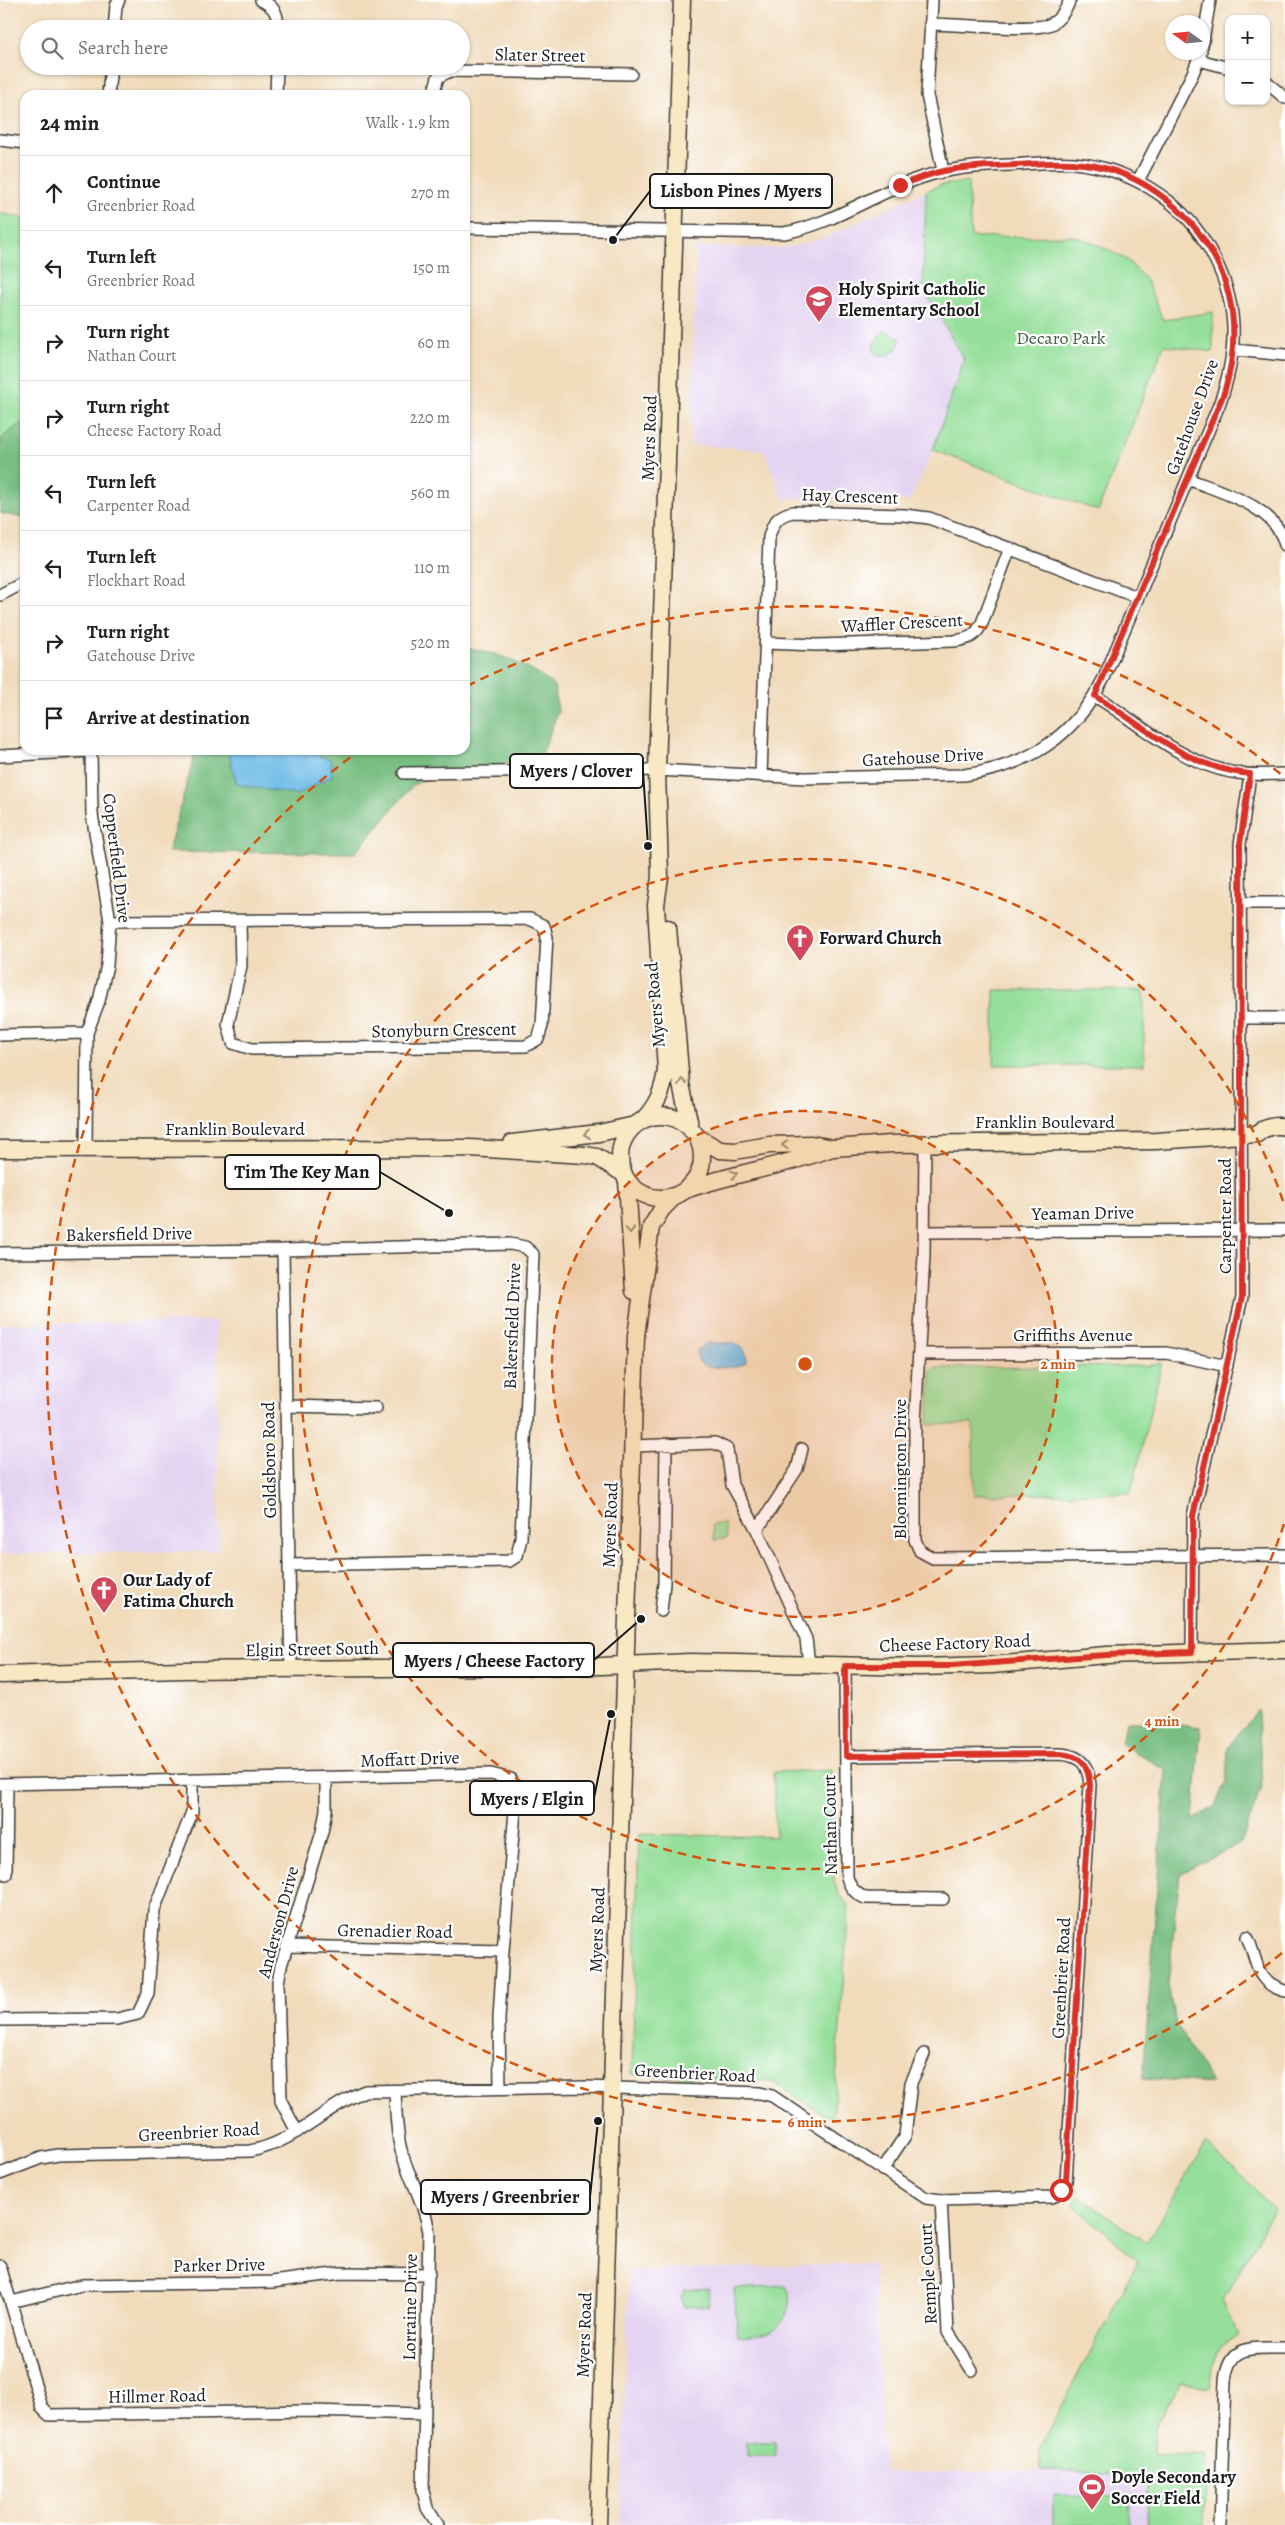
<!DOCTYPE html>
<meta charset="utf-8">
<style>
body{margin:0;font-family:Alegreya,serif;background:#f2f2f2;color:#202124}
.controls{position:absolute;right:15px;top:15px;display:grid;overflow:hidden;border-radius:10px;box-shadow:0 1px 4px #0004}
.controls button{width:45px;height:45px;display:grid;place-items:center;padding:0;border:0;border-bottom:1px solid #e0e0e0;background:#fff;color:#202124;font:25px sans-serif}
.compass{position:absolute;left:1165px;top:15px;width:45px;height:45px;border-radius:50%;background:#fff;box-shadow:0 1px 4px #0004;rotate:285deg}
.stop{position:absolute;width:15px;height:15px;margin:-11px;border:4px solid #d93025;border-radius:50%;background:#fff}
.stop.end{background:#d93025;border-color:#fff;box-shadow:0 1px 5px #0008}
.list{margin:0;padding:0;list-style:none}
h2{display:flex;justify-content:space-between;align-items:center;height:65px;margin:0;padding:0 20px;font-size:21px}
h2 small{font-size:16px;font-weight:400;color:#757577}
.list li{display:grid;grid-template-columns:32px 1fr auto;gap:15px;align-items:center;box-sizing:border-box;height:75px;padding:0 20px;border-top:1px solid #e0e0e0}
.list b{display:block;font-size:19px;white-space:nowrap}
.list p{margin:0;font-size:16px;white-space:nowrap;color:#757577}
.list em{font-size:16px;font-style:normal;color:#757577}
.icon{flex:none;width:28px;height:28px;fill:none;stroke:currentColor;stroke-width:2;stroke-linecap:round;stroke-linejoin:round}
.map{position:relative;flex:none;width:1285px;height:2525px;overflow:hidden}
.search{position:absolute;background:#fff;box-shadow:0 1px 4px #0004;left:20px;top:20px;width:450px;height:55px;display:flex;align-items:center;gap:12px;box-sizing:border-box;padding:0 18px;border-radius:28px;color:#757577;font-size:19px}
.panel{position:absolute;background:#fff;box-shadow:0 1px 4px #0004;left:20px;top:90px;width:450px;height:665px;border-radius:15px}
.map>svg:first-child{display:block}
.built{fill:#e4d3f1}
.green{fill:#95df9a;stroke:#587e5b}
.forest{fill:#78be82;stroke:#4a6d4f}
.water{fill:#6dbbe7;stroke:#446c82}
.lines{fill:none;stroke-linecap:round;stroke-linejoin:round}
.street-casing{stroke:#3c3934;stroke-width:14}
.secondary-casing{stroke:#3c3934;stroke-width:19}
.street{stroke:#fff;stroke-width:11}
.secondary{stroke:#f8e8c3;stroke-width:16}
.oneway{stroke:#958c78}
.route{stroke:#d93025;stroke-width:6}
.ring{fill:none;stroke:#d4530e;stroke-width:2.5;stroke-dasharray:9 6}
.labels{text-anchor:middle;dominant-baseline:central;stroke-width:4.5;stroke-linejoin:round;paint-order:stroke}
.street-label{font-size:18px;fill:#1c1c1c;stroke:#fff}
.poi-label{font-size:18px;font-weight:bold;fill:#1c1c1c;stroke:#fff;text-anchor:start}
.park-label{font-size:18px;fill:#466048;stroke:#fff}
.centre{fill:#d4530e;stroke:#fff;stroke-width:2.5}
.ring-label{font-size:15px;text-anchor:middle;font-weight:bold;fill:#d4530e;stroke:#fff;stroke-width:4.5;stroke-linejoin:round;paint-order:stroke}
.leader{fill:none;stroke:#1c1c1c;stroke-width:2}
.callout-dot{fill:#1c1c1c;stroke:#fff;stroke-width:2}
.callout{fill:#fff;stroke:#1c1c1c;stroke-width:2}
.callout-label{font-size:19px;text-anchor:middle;font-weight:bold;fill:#1c1c1c}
</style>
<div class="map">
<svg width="1285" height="2525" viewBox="0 0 1285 2525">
<rect width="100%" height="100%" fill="#fff"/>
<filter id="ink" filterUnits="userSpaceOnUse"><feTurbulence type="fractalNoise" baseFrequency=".02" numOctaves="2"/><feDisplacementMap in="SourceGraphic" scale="10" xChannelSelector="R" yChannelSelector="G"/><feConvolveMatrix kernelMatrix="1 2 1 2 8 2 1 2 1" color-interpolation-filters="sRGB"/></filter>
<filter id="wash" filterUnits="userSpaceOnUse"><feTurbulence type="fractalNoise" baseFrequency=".0096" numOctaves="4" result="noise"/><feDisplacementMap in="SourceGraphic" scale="20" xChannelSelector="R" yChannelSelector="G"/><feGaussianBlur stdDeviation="1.12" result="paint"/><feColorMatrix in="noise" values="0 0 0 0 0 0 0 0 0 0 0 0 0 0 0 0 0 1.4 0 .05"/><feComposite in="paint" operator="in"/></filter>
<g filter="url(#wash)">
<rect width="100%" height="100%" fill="#f1dbbb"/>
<path class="built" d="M926 191 923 288 964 359 933 450 910 501 797 498 783 500 764 450 691 445 696 247 776 248 795 246 826 237Z
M216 1321 219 1551 0 1554V1324Z
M874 2263 884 2473 1039 2470 1148 2477 1147 2525H620L629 2271Z"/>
<path class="green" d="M968 182 971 237 1075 236 1103 247 1127 260 1146 280 1163 320 1213 312V352L1164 345 1098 511 933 450 964 359 923 288 926 191 940 185Z
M0 213 25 219V518L0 513Z
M885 330 900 338C900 346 893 353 886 356L876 354 873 348 875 342Z
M994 990H1144V1065H994Z
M1162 1363 1131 1493 974 1495 973 1423 928 1425 931 1370 934 1368 1147 1366Z
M724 1523 727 1538 714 1540 712 1525Z
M832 1770 834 1882 839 1894 849 1905 833 2120 773 2082 632 2074 639 1834 776 1837 773 1772Z
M1206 2143 1275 2208 1223 2300 1238 2335C1214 2346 1211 2365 1210 2389L1181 2382 1155 2427 1153 2455 1207 2454 1205 2525H1147L1148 2477 1039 2470V2450L1138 2261 1073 2204 1079 2196 1147 2243Z
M786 2286C791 2295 792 2302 788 2312 778 2334 760 2337 738 2336L734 2289Z
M708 2288 709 2306 684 2307 681 2299 684 2290Z
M747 2442H776V2456H747Z
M1054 2495 1131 2496 1130 2525H1054Z"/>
<path class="forest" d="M25 420V518L0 513V448L3 437Z
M465 648C497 652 529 665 554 686L558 711 541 757 432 776 413 785 355 853 168 852 196 750H228L237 784 331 760 303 750H465Z
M1258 1710 1262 1787 1241 1843 1180 1874 1168 1984 1175 2023 1212 2083 1143 2078 1166 1770 1122 1744 1126 1721 1201 1727 1193 1820 1214 1807 1226 1782 1228 1747Z"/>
<path class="water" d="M228 750H303L331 760 332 776 296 795 237 784Z
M707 1343H732L742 1347 747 1358 745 1363C733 1370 711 1369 699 1363L696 1351Z"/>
</g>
<g filter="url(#ink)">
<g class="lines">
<g class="street-casing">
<path id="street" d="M261 0C275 7 278 14 278 29
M932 0 927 95 943 171
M930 24C953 24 1034 32 1051 24 1061 19 1066 10 1070 0
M114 29 116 6 119 0
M1202 46 1210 0
M1199 60 1229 68
M1266 82 1285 98
M108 95 111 66
M276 95 277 66
M433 95 438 77 450 71 631 74
M0 140 25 143
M1138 181 1193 73 1201 52
M1234 350 1285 355
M1188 479C1221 492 1276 506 1285 545
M0 595 25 582
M766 643 817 645 954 641C969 639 975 637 982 623L1010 548
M1095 696C1139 723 1180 762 1231 772 1249 776 1267 774 1285 774
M0 756 91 751
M404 773 657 770 805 778 964 775C1029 766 1074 737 1104 678L1219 405C1240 348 1239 298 1207 245 1180 199 1128 168 1074 163 1053 161 1031 164 1010 165 979 166 950 168 920 178 873 194 833 224 784 233L465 228
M761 776 769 537C773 522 778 515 793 512L904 515 929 518 1137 597
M1241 903H1285
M110 921 530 919 544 926 547 937 542 1026 538 1039 526 1046 252 1049 233 1043 228 1024 241 966 240 921
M1242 1018H1285
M0 1035 87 1033
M925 1143 924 1255 915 1424V1540L920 1551 933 1558 1285 1555
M86 1147 87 1033 99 1001 107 965 110 921 92 814 91 750
M924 1232 1285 1230
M283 1250 291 1670
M0 1253 283 1250 510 1244 525 1247 533 1254 521 1538 517 1556 509 1561 289 1565
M919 1354 1166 1353 1227 1366
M286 1406 376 1408
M633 1446 715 1443 727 1449 732 1485 757 1530 806 1639 809 1664
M757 1530 797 1469 802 1449
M661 1611 664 1583 666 1444
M1192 1652 1193 1516 1242 1297 1240 844 1250 775
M845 1666 847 1877C850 1888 855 1893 865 1898L943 1899
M0 1784 491 1774 511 1779 516 1799 503 1951 499 2019 500 2087
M6 1874 7 1784
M1247 1937C1259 1961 1254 1983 1285 1991
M287 1946 503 1951
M0 2020 117 2019 138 2014 148 1993 154 1910 192 1812V1781
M395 2091C396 2111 396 2131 401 2150 409 2179 424 2200 429 2232L423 2490 427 2508 438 2525
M297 2132 281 2101 278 1983 281 1966 322 1832 326 1810V1779
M882 2170 905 2136 911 2083 924 2054
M0 2174 41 2158 58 2155 250 2151C295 2143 324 2107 365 2091L587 2087 760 2093 772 2096 926 2198 941 2200 1052 2197 1061 2191 1066 2181 1090 1785C1088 1765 1082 1756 1061 1754L846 1756
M941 2200 948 2332 972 2370
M0 2266 42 2408 49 2415 309 2411 425 2414
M11 2302 82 2285 272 2282 341 2273 429 2274
M1220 2525 1225 2381C1229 2342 1254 2349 1285 2348"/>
</g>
<g class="secondary-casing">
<path id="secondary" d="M668 928 681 1084 691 1130
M620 1157a41 41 0 1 1 82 0a41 41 0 1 1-82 0Z
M643 1120C657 1105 663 1091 666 1071L656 905 660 877 657 770 682 0
M697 1137 720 1150 735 1151 769 1145 811 1144 833 1148 891 1144 1156 1141 1257 1134C1263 1128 1276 1124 1285 1127
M512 1143 599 1133 635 1125
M0 1149 470 1148 585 1155 597 1157 624 1174
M627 1181 634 1291
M688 1189C735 1173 786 1166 832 1148
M0 1675 182 1670 601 1666 690 1662 920 1667 992 1665 1106 1655 1285 1650
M598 2525 636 1336 651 1227 662 1209 676 1195"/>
</g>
<use href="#street" class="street"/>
<use href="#secondary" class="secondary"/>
</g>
<defs><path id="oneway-chevron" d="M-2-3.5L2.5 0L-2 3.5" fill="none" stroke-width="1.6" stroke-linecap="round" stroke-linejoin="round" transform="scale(1.25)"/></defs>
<g class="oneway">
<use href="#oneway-chevron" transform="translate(682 1082) rotate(-97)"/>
<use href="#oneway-chevron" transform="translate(587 1134) rotate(174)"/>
<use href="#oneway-chevron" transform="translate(785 1145) rotate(178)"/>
<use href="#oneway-chevron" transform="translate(734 1174) rotate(-14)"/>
<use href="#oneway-chevron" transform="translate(630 1230) rotate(86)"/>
</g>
</g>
<g class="lines" filter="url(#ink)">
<path class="route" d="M900 185C914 180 929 174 944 171 967 166 991 166 1015 165 1034 164 1053 162 1072 163 1134 166 1188 206 1216 260 1237 303 1238 348 1224 393L1095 696C1146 727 1188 769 1250 774L1240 844 1242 1297 1193 1516 1192 1652 1106 1655 952 1666H845L846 1756 1061 1754C1082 1756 1088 1765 1090 1785L1066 2181 1061 2190"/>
</g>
<circle cx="805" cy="1364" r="253" fill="#d4530e" fill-opacity=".12"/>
<g class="ring">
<circle cx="805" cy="1364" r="253"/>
<path d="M1284 1524A505 505 0 1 1 1284 1204"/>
<path d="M1282 1953A758 758 0 1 1 359 751M467 686A758 758 0 0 1 1282 775"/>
</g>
<defs>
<g id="school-pin" transform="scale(1.4375)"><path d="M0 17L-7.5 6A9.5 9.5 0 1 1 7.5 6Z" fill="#d1495b" stroke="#fff"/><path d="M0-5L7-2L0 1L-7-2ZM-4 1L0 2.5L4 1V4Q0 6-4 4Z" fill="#fff"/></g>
<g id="church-pin" transform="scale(1.4375)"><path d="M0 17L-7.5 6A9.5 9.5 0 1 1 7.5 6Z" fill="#d1495b" stroke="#fff"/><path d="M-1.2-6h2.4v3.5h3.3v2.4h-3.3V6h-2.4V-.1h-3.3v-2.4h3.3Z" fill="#fff"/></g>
<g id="stadium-pin" transform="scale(1.4375)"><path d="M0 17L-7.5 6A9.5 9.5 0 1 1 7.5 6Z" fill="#d1495b" stroke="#fff"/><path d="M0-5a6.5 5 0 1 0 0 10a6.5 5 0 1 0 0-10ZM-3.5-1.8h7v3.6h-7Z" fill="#fff"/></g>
</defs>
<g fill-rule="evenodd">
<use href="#school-pin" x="819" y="299"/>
<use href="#church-pin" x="800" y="938"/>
<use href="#church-pin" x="104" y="1590"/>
<use href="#stadium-pin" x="1092" y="2487"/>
</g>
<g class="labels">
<g class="street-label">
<text transform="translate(540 55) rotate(1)">Slater Street</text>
<text transform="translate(1192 417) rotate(-70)">Gatehouse Drive</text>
<text transform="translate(649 438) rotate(-88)">Myers Road</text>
<text transform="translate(850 496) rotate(2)">Hay Crescent</text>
<text transform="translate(902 623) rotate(-3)">Waffler Crescent</text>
<text transform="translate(923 757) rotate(-3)">Gatehouse Drive</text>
<text transform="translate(117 858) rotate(83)">Copperfield Drive</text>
<text transform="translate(655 1005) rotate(-95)">Myers Road</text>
<text transform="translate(444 1030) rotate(-1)">Stonyburn Crescent</text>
<text x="1045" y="1122">Franklin Boulevard</text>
<text x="235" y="1129">Franklin Boulevard</text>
<text transform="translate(1083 1213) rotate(-1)">Yeaman Drive</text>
<text transform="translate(1225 1216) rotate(-90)">Carpenter Road</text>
<text transform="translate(129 1234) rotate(-1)">Bakersfield Drive</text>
<text transform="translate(512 1326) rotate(-88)">Bakersfield Drive</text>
<text x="1073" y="1335">Griffiths Avenue</text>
<text transform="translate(269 1460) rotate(-91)">Goldsboro Road</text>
<text transform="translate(900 1469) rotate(-90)">Bloomington Drive</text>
<text transform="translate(610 1525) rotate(-88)">Myers Road</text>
<text transform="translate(955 1643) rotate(-2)">Cheese Factory Road</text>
<text transform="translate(312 1649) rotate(-1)">Elgin Street South</text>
<text transform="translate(410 1759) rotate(-2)">Moffatt Drive</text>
<text transform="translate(830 1825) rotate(-91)">Nathan Court</text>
<text transform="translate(278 1922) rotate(-75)">Anderson Drive</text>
<text transform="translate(597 1930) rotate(-88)">Myers Road</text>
<text transform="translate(395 1931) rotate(1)">Grenadier Road</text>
<text transform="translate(1061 1978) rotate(-87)">Greenbrier Road</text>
<text transform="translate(695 2073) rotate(3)">Greenbrier Road</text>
<text transform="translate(199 2132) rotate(-3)">Greenbrier Road</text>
<text transform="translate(219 2265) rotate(-1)">Parker Drive</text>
<text transform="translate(928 2274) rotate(-93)">Remple Court</text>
<text transform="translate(410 2307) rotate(-89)">Lorraine Drive</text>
<text transform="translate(584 2335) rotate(-88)">Myers Road</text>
<text transform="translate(157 2396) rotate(-1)">Hillmer Road</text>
</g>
<g class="poi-label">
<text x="838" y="289">Holy Spirit Catholic<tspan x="838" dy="21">Elementary School</tspan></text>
<text x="819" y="938">Forward Church</text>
<text x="123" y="1580">Our Lady of<tspan x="123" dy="21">Fatima Church</tspan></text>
<text x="1111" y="2477">Doyle Secondary<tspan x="1111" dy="21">Soccer Field</tspan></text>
</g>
<g class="park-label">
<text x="1061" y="338">Decaro Park</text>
</g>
</g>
<circle cx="805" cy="1364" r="8" class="centre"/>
<g class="ring-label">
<text x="1058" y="1369">2 min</text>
<text x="1162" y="1726">4 min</text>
<text x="805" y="2127">6 min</text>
</g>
<path class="leader" d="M613 240L650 191M648 846L643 771M449 1213L380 1172M641 1619L594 1660M611 1714L594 1798M598 2121L590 2197"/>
<g class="callout-dot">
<circle cx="613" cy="240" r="5"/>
<circle cx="648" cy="846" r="5"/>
<circle cx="449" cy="1213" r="5"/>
<circle cx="641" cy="1619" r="5"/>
<circle cx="611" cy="1714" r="5"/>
<circle cx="598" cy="2121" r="5"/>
</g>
<g class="callout">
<rect x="650" y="174" width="182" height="34" rx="5"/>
<rect x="510" y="754" width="133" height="34" rx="5"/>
<rect x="225" y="1155" width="155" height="34" rx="5"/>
<rect x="393" y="1643" width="201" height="34" rx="5"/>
<rect x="470" y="1781" width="124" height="34" rx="5"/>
<rect x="421" y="2180" width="169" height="34" rx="5"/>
</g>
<g class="callout-label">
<text x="741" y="197">Lisbon Pines / Myers</text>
<text x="576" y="777">Myers / Clover</text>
<text x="302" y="1178">Tim The Key Man</text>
<text x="494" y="1667">Myers / Cheese Factory</text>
<text x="532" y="1805">Myers / Elgin</text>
<text x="505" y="2203">Myers / Greenbrier</text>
</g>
</svg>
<div class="controls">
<button>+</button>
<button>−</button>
</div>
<svg class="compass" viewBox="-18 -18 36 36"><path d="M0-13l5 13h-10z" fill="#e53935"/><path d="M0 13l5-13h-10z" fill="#757577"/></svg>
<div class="stop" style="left:1061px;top:2190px"></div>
<div class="stop end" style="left:900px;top:185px"></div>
<div class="search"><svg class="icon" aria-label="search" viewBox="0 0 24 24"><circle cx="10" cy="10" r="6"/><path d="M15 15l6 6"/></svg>Search here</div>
<section class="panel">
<h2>24 min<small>Walk · 1.9 km</small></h2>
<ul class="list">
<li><svg class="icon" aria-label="ahead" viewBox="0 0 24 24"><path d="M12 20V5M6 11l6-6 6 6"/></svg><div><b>Continue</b><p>Greenbrier Road</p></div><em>270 m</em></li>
<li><svg class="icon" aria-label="left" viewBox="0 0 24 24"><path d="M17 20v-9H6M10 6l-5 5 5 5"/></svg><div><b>Turn left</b><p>Greenbrier Road</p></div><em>150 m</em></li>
<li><svg class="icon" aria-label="right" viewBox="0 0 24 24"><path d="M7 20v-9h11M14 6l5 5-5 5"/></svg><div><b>Turn right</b><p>Nathan Court</p></div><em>60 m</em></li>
<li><svg class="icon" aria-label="right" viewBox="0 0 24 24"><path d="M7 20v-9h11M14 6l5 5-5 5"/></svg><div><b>Turn right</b><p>Cheese Factory Road</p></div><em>220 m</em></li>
<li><svg class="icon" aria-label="left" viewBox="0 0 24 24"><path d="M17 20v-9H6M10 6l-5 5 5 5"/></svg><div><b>Turn left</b><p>Carpenter Road</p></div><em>560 m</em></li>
<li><svg class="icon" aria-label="left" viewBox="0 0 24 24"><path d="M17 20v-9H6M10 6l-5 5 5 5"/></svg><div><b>Turn left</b><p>Flockhart Road</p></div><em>110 m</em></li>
<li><svg class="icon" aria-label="right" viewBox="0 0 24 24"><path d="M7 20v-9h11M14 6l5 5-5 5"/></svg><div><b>Turn right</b><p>Gatehouse Drive</p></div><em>520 m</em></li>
<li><svg class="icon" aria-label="arrive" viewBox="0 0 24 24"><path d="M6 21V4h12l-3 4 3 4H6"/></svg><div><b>Arrive at destination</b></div></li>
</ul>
</section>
</div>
